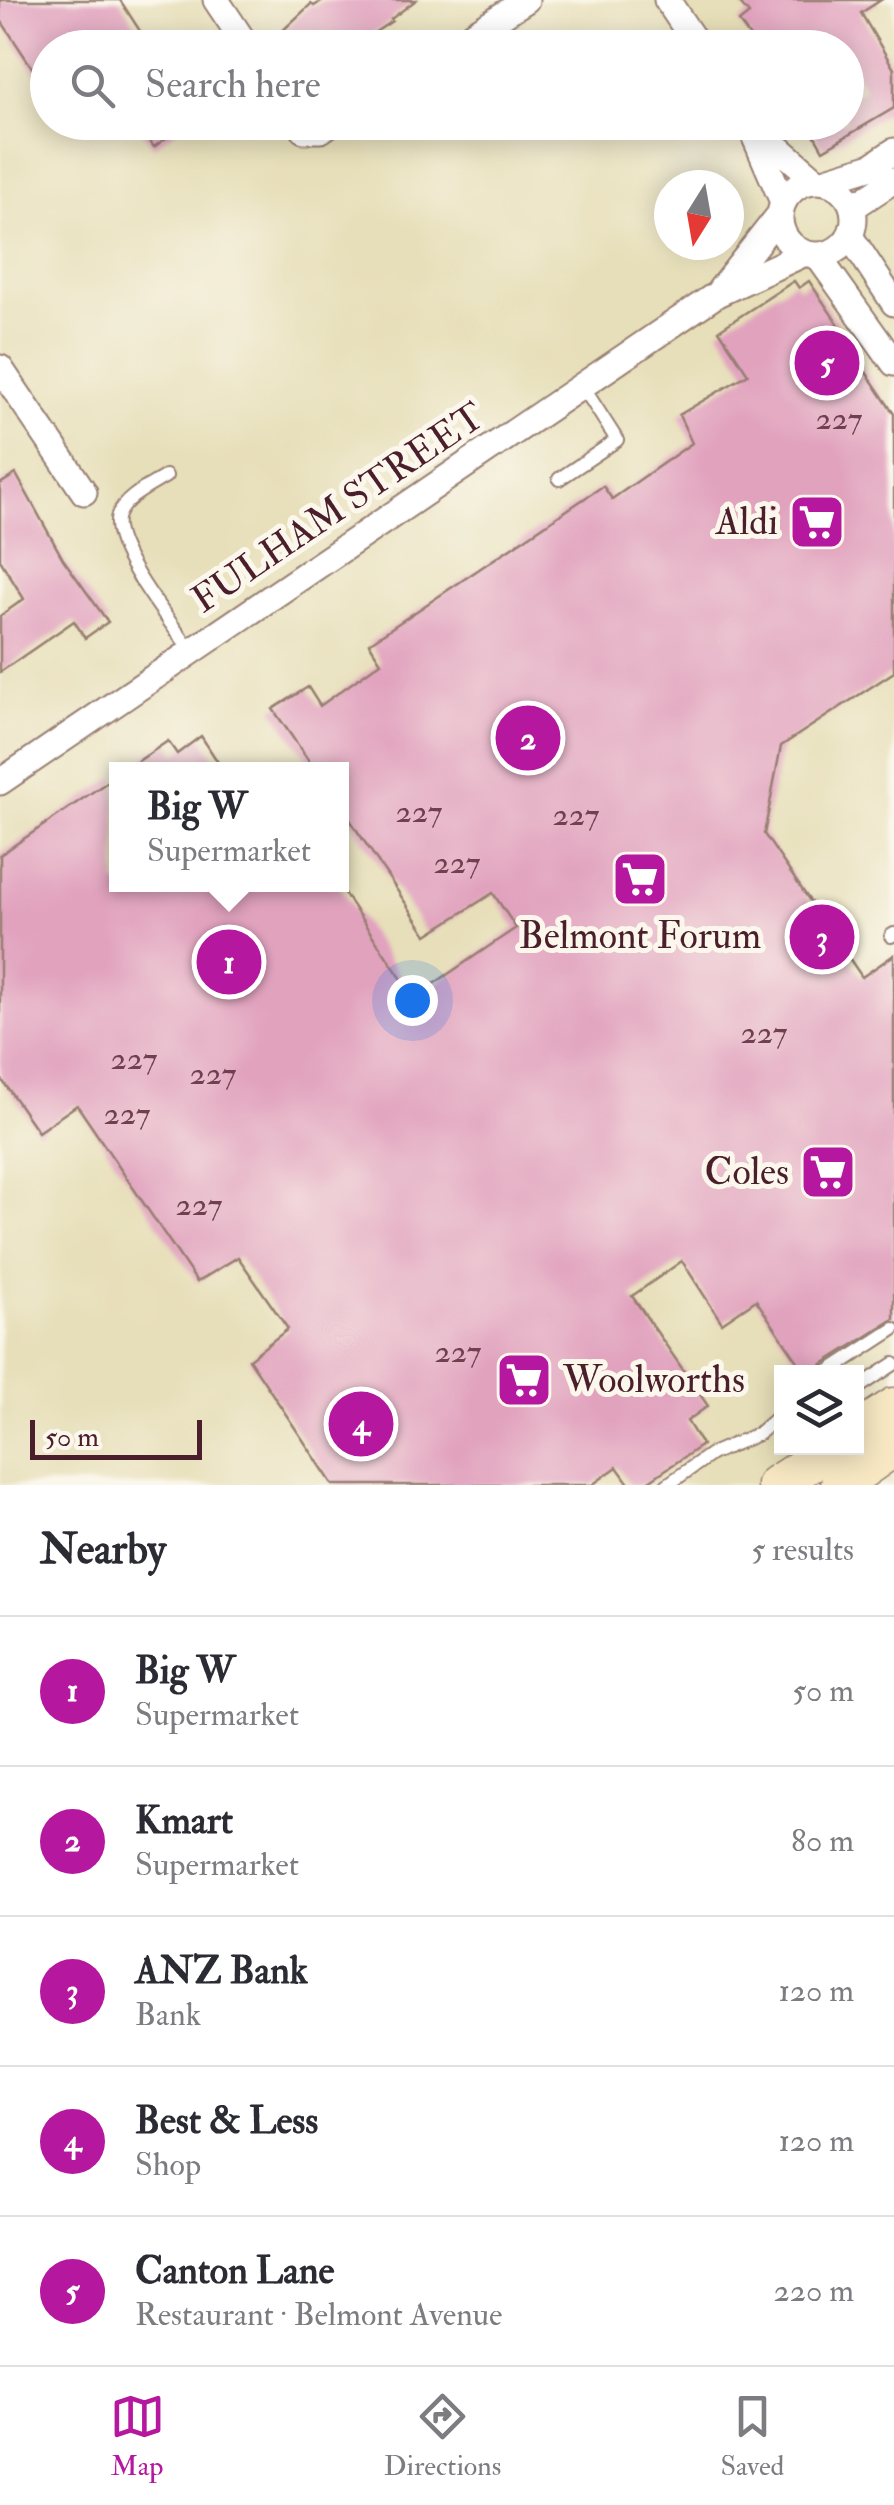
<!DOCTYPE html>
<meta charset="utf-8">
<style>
body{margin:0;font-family:"IM FELL Double Pica",serif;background:#f7f7f7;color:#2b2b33}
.controls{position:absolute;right:30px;bottom:30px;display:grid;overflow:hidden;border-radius:0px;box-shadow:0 5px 25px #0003}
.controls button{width:90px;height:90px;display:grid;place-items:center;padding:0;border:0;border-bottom:2px solid #e1e1e2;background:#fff;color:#2b2b33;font:50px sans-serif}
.compass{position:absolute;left:654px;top:170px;width:90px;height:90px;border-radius:50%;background:#fff;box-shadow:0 5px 25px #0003;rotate:191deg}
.scale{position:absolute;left:30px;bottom:25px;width:172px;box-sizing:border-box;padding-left:10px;border:5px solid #4a1f2b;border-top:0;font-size:28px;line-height:35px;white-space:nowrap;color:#4a1f2b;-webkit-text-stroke:8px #fbf7ec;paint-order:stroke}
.you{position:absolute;left:412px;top:1000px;width:35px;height:35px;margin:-25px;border:8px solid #fff;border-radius:50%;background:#1a73e8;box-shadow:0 0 0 15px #1a73e833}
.badge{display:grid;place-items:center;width:65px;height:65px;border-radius:50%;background:#b5179e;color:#fff;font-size:32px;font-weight:700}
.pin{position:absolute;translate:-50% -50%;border:5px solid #fff;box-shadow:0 2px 10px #0006}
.popup{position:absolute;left:109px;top:762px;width:240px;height:130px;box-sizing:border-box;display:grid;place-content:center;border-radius:0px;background:#fff;filter:drop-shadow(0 2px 8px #0005);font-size:32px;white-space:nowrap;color:#7c7c81}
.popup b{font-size:38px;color:#2b2b33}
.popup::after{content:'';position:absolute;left:50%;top:100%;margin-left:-20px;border:20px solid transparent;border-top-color:#fff}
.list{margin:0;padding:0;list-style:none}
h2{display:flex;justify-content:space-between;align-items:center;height:130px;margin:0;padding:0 40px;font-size:42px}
h2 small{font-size:32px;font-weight:400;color:#7c7c81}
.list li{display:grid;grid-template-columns:65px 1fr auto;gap:30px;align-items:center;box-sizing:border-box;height:150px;padding:0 40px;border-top:2px solid #e1e1e2}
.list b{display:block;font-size:38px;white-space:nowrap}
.list p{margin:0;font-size:32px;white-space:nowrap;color:#7c7c81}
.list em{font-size:32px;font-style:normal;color:#7c7c81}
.icon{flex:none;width:55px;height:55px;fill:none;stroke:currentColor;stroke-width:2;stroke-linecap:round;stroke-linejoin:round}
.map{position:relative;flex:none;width:894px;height:1485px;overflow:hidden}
.search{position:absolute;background:#fff;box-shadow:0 5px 25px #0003;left:30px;right:30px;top:30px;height:110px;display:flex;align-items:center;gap:25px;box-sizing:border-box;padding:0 35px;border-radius:55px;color:#7c7c81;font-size:38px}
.sheet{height:880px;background:#fff}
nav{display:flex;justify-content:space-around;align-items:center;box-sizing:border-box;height:140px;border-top:2px solid #e1e1e2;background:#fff;font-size:28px;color:#7c7c81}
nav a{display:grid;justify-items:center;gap:5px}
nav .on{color:#b5179e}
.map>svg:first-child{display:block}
.building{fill:#e1a2be}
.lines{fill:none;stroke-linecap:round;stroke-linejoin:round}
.lane-casing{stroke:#987f72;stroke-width:16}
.street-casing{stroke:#987f72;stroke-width:29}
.secondary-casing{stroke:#987f72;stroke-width:41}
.lane{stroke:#fff;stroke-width:12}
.street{stroke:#fff;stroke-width:25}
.secondary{stroke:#f7e8c3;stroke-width:38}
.labels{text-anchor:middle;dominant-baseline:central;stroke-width:10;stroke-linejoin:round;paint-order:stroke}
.number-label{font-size:32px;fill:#704050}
.street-label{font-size:38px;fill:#4a1f2b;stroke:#fbf7ec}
.poi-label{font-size:38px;fill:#4a1f2b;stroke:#fbf7ec;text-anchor:end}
</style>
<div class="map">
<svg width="894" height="1485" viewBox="0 0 894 1485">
<rect width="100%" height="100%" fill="#fbf7ec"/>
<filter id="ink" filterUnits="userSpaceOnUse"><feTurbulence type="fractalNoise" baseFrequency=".01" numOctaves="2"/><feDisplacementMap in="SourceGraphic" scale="20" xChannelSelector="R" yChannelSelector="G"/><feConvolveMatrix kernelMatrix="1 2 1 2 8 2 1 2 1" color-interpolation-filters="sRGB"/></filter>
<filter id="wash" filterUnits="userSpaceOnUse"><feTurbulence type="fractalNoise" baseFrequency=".0048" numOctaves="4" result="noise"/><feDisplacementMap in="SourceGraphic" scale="40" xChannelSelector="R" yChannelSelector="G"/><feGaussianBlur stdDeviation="2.25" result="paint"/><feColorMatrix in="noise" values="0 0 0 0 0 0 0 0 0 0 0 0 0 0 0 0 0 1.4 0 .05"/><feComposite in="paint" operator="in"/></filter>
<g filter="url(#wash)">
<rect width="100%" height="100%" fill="#e7dfb9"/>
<g id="blocks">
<path class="building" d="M0 0H120L151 48H48V92L0 19Z
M324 0H416L391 19 392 21 351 48H291L279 34 311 4 314 6Z
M737 0H881L861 13 894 69V108L823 150 807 122H846V99L864 89 846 60V48H758L739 22 749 14Z
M157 122H187L154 147 143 133Z
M794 281 799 288 809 281 838 324 835 326 894 414V672L781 746 764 834 862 977 894 955V1319L823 1364 818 1372H805L756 1300 722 1323 682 1261 632 1296 708 1406 687 1421 702 1445 643 1485H630L617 1467 592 1485H333L249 1359 288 1329 238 1257 197 1282 77 1105 38 1132 0 1077V855L116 776V884H338L407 987 421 978 429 987 516 928 493 893 427 935 342 808V770H315L273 709 308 687 320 706 381 662 369 643 603 486 612 499 692 443 679 415 748 374 719 330Z
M16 474 63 559 108 622 85 638 74 621 0 672V616L24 599 0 560V484Z
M201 736 223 770H125L168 741 177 754Z"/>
</g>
</g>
<g filter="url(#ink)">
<use href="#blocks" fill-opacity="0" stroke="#987f72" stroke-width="2.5"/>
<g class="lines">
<g class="lane-casing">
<path id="lane" d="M166 476C150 486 125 497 118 515 107 545 174 626 191 651
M559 479 617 440 583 387
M891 936 894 934
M828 1372 894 1329
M856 1389 894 1364
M667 1485 711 1454 758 1434 782 1413"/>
</g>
<g class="street-casing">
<path id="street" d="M216 0 248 48
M667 0 699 48
M451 48 526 0
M299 122 304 130H321L332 122
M749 122 816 180
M751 128 783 202
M780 218a37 37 0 1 1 74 0a37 37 0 1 1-74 0Z
M823 181 872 166 894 151
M853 207 894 180
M850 236 894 303
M817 255 894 363
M720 290 780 214
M0 368 84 492
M0 782 717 294 805 253"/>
</g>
<g class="secondary-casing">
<path id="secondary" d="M856 1432 894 1407
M776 1485 833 1448
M840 1485 894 1447"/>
</g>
<use href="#lane" class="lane"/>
<use href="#street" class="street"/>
<use href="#secondary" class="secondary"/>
</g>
</g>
<defs>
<g id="supermarket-square" transform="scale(2.875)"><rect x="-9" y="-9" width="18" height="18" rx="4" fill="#b5179e" stroke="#fbf7ec"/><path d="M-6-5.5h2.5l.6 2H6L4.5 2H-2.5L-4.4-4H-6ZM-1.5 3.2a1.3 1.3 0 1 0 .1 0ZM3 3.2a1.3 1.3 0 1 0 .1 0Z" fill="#fff"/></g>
</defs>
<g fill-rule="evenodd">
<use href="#supermarket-square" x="817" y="522"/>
<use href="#supermarket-square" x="640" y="879"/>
<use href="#supermarket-square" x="828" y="1172"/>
<use href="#supermarket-square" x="524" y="1380"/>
</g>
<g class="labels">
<g class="number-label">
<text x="839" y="419">227</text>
<text x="419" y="812">227</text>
<text x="576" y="815">227</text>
<text x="457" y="863">227</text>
<text x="764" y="1033">227</text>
<text x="134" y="1059">227</text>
<text x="213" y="1074">227</text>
<text x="127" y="1114">227</text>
<text x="199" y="1205">227</text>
<text x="458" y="1352">227</text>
</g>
<g class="street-label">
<text transform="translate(338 508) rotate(-34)">FULHAM STREET</text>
</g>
<g class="poi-label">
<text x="778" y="522">Aldi</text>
<text x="640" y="936" text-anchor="middle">Belmont Forum</text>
<text x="789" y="1172">Coles</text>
<text x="563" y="1380" text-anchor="start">Woolworths</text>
</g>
</g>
</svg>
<div class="controls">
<button><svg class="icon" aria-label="layers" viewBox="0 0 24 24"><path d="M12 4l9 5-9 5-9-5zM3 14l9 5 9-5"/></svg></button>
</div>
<svg class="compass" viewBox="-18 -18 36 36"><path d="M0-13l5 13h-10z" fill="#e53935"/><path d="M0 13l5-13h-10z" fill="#7c7c81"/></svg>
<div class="scale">50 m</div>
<div class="you"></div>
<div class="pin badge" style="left:229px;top:962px">1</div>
<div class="popup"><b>Big W</b>Supermarket</div>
<div class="pin badge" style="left:528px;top:738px">2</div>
<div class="pin badge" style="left:822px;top:937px">3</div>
<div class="pin badge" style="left:361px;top:1424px">4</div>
<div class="pin badge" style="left:827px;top:363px">5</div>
<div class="search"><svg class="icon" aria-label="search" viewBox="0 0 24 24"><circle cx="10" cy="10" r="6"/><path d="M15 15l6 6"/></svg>Search here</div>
</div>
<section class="sheet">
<h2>Nearby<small>5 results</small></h2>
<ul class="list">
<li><span class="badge">1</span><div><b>Big W</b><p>Supermarket</p></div><em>50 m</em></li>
<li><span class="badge">2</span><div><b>Kmart</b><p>Supermarket</p></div><em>80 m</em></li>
<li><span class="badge">3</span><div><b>ANZ Bank</b><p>Bank</p></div><em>120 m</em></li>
<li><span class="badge">4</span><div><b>Best &amp; Less</b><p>Shop</p></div><em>120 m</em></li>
<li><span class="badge">5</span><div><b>Canton Lane</b><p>Restaurant · Belmont Avenue</p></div><em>220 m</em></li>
</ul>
</section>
<nav>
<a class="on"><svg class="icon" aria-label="map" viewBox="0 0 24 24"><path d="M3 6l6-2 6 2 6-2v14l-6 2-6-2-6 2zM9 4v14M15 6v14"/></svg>Map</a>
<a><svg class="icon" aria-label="directions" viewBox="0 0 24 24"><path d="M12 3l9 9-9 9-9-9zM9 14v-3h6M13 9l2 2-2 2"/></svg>Directions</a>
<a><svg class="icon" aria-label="saved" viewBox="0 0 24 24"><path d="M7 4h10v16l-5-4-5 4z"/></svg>Saved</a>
</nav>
